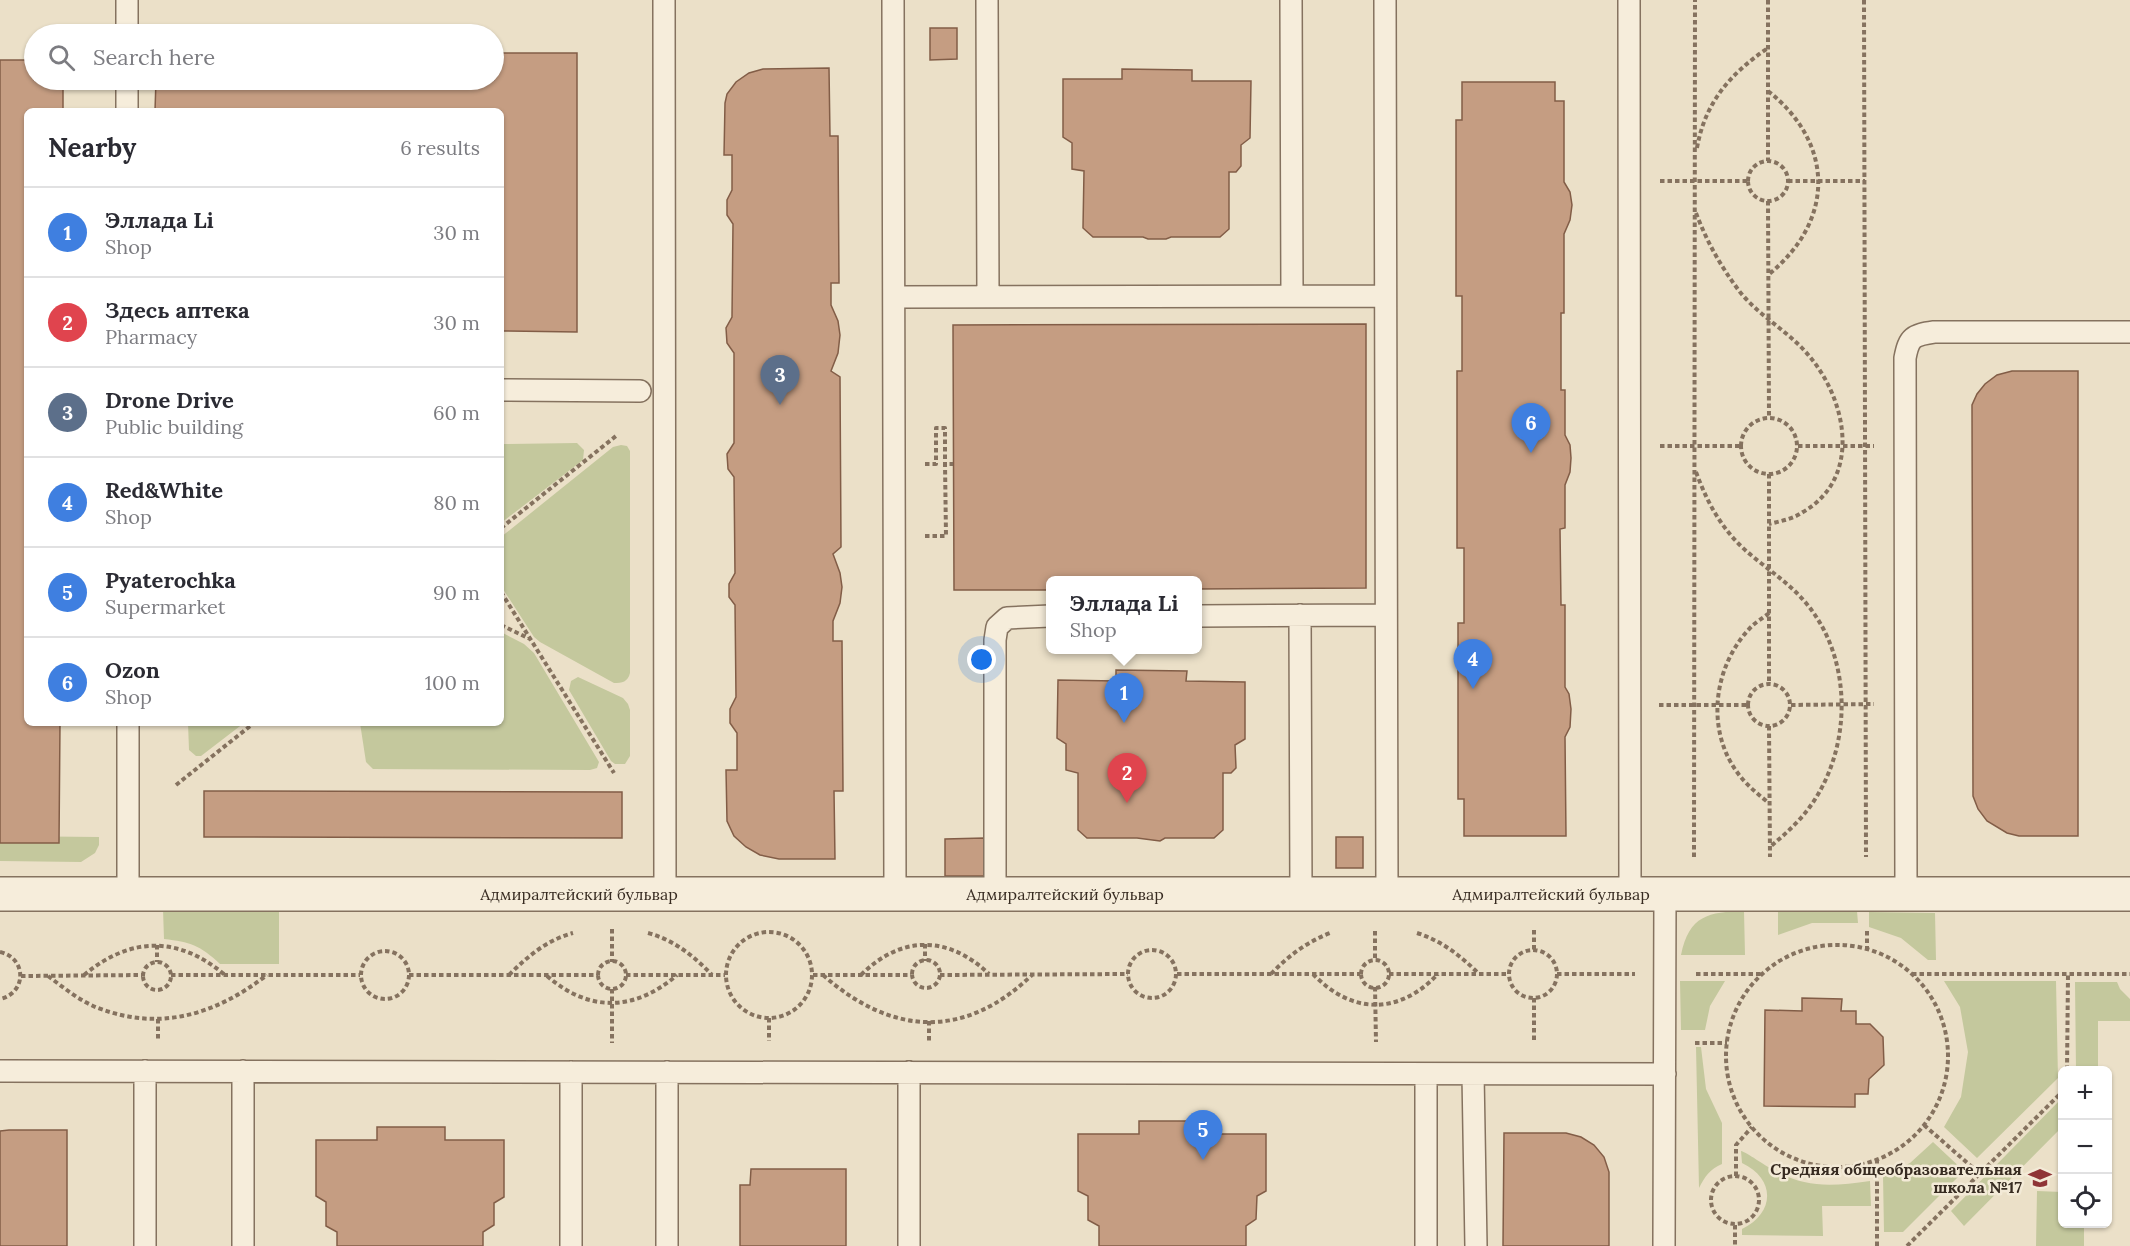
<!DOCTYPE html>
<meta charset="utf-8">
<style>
body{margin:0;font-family:Lora,serif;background:#f7f7f7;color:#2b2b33}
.controls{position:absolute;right:18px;bottom:18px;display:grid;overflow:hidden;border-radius:9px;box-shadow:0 2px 4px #0004}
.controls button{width:54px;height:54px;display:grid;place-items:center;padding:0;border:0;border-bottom:2px solid #e1e1e2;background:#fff;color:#2b2b33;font:30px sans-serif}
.you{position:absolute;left:982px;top:660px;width:21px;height:21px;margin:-15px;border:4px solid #fff;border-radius:50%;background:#1a73e8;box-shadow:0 0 0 9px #1a73e833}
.badge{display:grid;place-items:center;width:39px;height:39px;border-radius:50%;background:#8f3436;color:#fff;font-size:20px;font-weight:700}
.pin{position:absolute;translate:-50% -50px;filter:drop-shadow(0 2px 3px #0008)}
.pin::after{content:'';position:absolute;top:32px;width:21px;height:18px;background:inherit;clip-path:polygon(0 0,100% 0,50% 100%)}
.popup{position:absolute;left:1046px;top:576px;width:156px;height:78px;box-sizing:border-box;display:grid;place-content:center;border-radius:9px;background:#fff;filter:drop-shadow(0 2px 4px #0005);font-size:20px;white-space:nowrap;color:#7c7c81}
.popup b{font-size:22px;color:#2b2b33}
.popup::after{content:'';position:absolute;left:50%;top:100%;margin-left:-12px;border:12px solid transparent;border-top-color:#fff}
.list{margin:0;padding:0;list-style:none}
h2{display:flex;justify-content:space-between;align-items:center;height:78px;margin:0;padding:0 24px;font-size:26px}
h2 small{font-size:20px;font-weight:400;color:#7c7c81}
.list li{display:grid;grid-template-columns:39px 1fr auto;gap:18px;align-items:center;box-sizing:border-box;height:90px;padding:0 24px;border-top:2px solid #e1e1e2}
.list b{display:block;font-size:22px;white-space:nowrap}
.list p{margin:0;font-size:20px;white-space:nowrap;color:#7c7c81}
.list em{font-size:20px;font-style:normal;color:#7c7c81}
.icon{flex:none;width:33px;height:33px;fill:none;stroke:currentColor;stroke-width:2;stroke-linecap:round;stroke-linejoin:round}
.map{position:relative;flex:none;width:2130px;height:1246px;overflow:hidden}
.search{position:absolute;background:#fff;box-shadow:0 2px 4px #0004;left:24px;top:24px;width:480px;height:66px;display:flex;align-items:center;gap:15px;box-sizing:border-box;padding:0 21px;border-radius:33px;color:#7c7c81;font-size:22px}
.panel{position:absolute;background:#fff;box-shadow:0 2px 4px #0004;left:24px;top:108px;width:480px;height:618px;border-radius:9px}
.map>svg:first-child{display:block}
.green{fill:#c4c89d}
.building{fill:#c59d82;stroke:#825d47;stroke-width:1.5}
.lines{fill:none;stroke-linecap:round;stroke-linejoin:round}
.service-casing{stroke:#85725f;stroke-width:24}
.minor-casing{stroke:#85725f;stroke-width:36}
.path{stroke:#85725f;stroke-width:4;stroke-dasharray:4.5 3;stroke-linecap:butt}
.service{stroke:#f6eddb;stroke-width:21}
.minor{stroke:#f6eddb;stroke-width:33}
.labels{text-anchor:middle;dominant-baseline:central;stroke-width:5;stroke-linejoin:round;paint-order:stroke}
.street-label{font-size:16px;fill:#372b21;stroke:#f3ead7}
.poi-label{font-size:16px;font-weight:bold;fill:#372b21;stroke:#f3ead7;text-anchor:end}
</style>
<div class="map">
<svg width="2130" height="1246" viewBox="0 0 2130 1246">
<rect width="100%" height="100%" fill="#ebe0c8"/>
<path class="green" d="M577 443 584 450 583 460 501 523V444Z
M621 445 627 446 630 451V673C628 682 622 683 614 683L540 642 534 637 501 586V537L613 447Z
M501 632 524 644 534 653 599 762 597 768 590 770 373 769 366 762 360 723H501Z
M578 677 623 698 628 704 630 710V756L625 764H615L611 761 569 690 571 681Z
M188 723H244L201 756H196L189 750Z
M0 836 99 837V845L95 853 81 862 0 861Z
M163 909H279V964H220C200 945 190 942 164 939Z
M1744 911 1745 955H1681C1689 915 1709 912 1744 911Z
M1857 911 1858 923H1812L1778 935V912Z
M1869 912 1935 913 1936 960H1928L1901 938 1869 927Z
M1680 981H1725L1710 1006 1705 1030H1681Z
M1944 981H2056L2058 1078 1977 1158 1944 1127 1961 1097 1968 1052 1960 1007Z
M2075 982H2117L2120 989 2130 999V1021H2098V1070H2076Z
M1696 1047H1701L1706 1089 1722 1123V1164C1710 1169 1705 1176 1699 1188Z
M2062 1098V1127L1964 1226 1951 1211Z
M1933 1142 1964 1171 1903 1232H1884L1883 1176 1910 1163Z
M1741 1151C1746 1152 1766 1166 1773 1170 1808 1189 1833 1186 1870 1181L1871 1206H1822L1823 1236 1742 1235V1229C1775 1213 1776 1179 1742 1163Z
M2037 1191 2062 1192V1224H2084V1246H2036Z"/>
<path class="building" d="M930 28H957V59L930 60Z
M494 53H577V332L501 331V111H155L156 80H494Z
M0 60H34V80H63V111H27V723H60L59 843H0Z
M829 68 830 136H838L839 283H831V305L838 321 840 335 838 353 831 371 840 377 841 547 833 554 840 573 842 587 840 603 833 621V641H842L843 791H834L835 859H779L760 855 746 847 734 836 727 821 726 770H737V733L730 723V709L736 697 735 605 729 597V584L735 573 734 477 728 469 727 454 734 443V353L727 343 726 328 732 317 733 224 727 215V200L732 190V155H724L725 103 727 94 736 82 749 73 763 69Z
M1122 69 1192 70V81H1251L1250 138 1241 145V166L1236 172H1229V229L1220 237H1171L1166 239H1148L1143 237H1093L1083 228 1084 171 1072 169V143L1063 137V79H1122Z
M1462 82H1555V101H1564V182L1570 192 1572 205 1570 220 1564 234V313H1561V390H1565V435L1570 445 1571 458 1570 472 1565 485V528L1560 529 1561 605H1565V687L1569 694 1571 709 1570 727 1565 737 1566 836H1464V799H1458V623H1464V548H1457V371H1462V296H1456V120H1462Z
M1366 324V588L1198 589V580H1050V590H954L953 325Z
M2012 371H2078V836H2019L2007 833 1987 821 1978 809 1973 796 1972 405 1977 394 1985 384 1997 375Z
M1116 670 1187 671 1186 681 1245 682V739L1235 745 1236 768 1231 773H1223V830L1214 838H1165L1160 841 1137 838H1087L1078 830V773L1066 770V744L1057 738 1058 680 1116 681Z
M204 791 622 792V838L204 837Z
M1336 837H1363V868H1336Z
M984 838V876H945V839Z
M1802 998 1842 999 1841 1011H1856V1024H1870L1883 1037 1884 1065 1869 1079 1868 1094H1855V1107L1764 1106 1765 1010 1802 1011Z
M1139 1121H1207V1134H1266V1191L1257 1196 1256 1219 1246 1226V1246H1099V1226L1088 1220V1196L1078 1191V1134H1139Z
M377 1127H445V1140H504V1197L494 1203V1225L483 1232V1246H337V1232L326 1226V1202L316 1196V1140H377Z
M9 1130H67V1246H0V1131Z
M1504 1133H1566L1581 1137 1594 1145 1604 1157 1609 1172V1246H1503Z
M751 1169H846V1246H740V1185H750Z"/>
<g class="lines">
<g class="service-casing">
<path id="service" d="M127 0V34
M664 0 665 894
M893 0 895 894
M987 0 988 297
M1291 0 1292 296
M1385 0 1387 894
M1629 0 1630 894
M127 80V111
M894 297 1385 296
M501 390 640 391
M1300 615 1301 894
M1198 616 1386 615
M128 723V894
M995 894V640L997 627 1007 618 1050 616
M1906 894 1905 358C1909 337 1913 335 1934 332H2130
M0 1071 1665 1074
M1473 1074 1476 1246
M145 1246V1071
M243 1246V1071
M571 1246V1072
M667 1246V1072
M909 1246V1072
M1426 1246V1074
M1664 1246 1665 894"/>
</g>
<g class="minor-casing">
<g id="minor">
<path id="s1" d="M0 894H2130"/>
</g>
</g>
<path class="path" d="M1768 0V161
M1864 0 1866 857
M1768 91C1835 144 1835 221 1768 275
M1697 148C1705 102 1731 73 1768 48
M1748 181a20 20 0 1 1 40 0a20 20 0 1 1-40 0Z
M1660 181H1749
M1788 181H1865
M1768 201 1769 418
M1696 213C1707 242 1721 267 1740 292 1760 317 1790 332 1810 357 1847 401 1862 478 1803 512 1793 519 1781 521 1769 524
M1741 446a28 28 0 1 1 56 0a28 28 0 1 1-56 0Z
M1660 446H1740
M1798 446H1874
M925 464H936V428H945V464
M1696 472C1708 505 1724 533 1751 555 1770 571 1790 584 1806 603 1854 660 1852 750 1809 808 1798 823 1784 835 1770 847
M1769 474V683
M501 528 616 436
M925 536H946L945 464H953
M501 592 614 773
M1769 613C1763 618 1756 622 1751 627 1714 665 1705 728 1737 772 1746 785 1758 794 1770 804
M501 625 530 639
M1748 705a21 21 0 1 1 42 0a21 21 0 1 1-42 0Z
M1659 705H1748
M1791 705 1874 704
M1769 726 1770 857
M176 785 254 723
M1694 857 1695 0
M612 929V962
M1534 930V950
M1375 931V960
M1867 931V950
M726 975a43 43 0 1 1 86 0a43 43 0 1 1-86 0Z
M648 933C674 940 694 956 712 975
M1417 933C1442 941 1461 956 1479 974
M925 944V961
M157 945V962
M1726 1056a111 111 0 1 1 222 0a111 111 0 1 1-222 0Z
M1509 974a24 24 0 1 1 48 0a24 24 0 1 1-48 0Z
M1128 974a24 24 0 1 1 48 0a24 24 0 1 1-48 0Z
M361 975a24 24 0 1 1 48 0a24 24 0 1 1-48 0Z
M0 952C27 958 27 993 0 999
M912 974a14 14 0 1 1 28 0a14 14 0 1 1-28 0Z
M1361 974a14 14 0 1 1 28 0a14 14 0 1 1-28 0Z
M598 975a14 14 0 1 1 28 0a14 14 0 1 1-28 0Z
M143 976a14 14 0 1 1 28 0a14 14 0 1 1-28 0Z
M1177 974H1360
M1271 974C1288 956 1307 942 1330 933
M1313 974C1352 1015 1399 1015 1438 974
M1389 974H1508
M1557 974H1635
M1696 974H1763
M1912 974H2130
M84 975C131 936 179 936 225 975
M171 975H360
M409 975H598
M509 975C528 956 547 940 573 933
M626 975H725
M813 975H911
M823 975C892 1036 965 1040 1033 974
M861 975C901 935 948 935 989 974
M940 975 1128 974
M21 976 142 975
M48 976C64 988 80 1001 98 1008 161 1032 216 1014 267 975
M547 976C590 1013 635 1011 677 975
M1375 987 1376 1042
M612 989V1043
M1534 998V1042
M769 1018V1041
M158 1019V1040
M929 1021V1043
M1695 1043H1727
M2067 1070 2068 974
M1924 1125 1980 1174
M1711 1200a24 24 0 1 1 48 0a24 24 0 1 1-48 0Z
M1736 1176V1145L1752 1127
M1735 1225V1246
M1877 1246V1159
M1907 1246 2062 1092"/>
<use href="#service" class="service"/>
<use href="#minor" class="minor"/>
</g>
<defs>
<g id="school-bare" transform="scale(1.8)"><path d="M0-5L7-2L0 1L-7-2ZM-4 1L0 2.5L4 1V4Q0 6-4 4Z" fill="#8f3436" stroke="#f3ead7" stroke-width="2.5" paint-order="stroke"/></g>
</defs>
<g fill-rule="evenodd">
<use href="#school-bare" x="2040" y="1178"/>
</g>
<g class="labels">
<g class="street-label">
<text stroke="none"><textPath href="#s1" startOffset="579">Адмиралтейский бульвар</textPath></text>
<text stroke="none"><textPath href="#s1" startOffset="1065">Адмиралтейский бульвар</textPath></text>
<text stroke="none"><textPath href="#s1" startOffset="1551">Адмиралтейский бульвар</textPath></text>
</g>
<g class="poi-label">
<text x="2022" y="1169">Средняя общеобразовательная<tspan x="2022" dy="18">школа №17</tspan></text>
</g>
</g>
</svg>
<div class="controls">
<button>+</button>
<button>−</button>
<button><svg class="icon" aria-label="locate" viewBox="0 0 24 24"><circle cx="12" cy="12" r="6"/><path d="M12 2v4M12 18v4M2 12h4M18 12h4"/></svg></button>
</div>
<div class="you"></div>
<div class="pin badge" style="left:1124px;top:723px;background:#3f7fe0">1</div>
<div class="popup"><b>Эллада Li</b>Shop</div>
<div class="pin badge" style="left:1127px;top:803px;background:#e0444e">2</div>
<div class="pin badge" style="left:780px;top:405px;background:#5c6f8a">3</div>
<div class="pin badge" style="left:1473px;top:689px;background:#3f7fe0">4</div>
<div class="pin badge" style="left:1203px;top:1160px;background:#3f7fe0">5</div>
<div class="pin badge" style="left:1531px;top:453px;background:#3f7fe0">6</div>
<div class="search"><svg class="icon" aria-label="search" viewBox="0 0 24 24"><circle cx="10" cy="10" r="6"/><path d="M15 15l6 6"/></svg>Search here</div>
<section class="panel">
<h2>Nearby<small>6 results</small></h2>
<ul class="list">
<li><span class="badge" style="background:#3f7fe0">1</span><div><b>Эллада Li</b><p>Shop</p></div><em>30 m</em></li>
<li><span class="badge" style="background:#e0444e">2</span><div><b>Здесь аптека</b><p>Pharmacy</p></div><em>30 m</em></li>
<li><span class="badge" style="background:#5c6f8a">3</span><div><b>Drone Drive</b><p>Public building</p></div><em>60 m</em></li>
<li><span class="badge" style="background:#3f7fe0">4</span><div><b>Red&amp;White</b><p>Shop</p></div><em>80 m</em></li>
<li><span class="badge" style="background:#3f7fe0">5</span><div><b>Pyaterochka</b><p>Supermarket</p></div><em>90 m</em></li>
<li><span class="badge" style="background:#3f7fe0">6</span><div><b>Ozon</b><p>Shop</p></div><em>100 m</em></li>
</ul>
</section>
</div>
